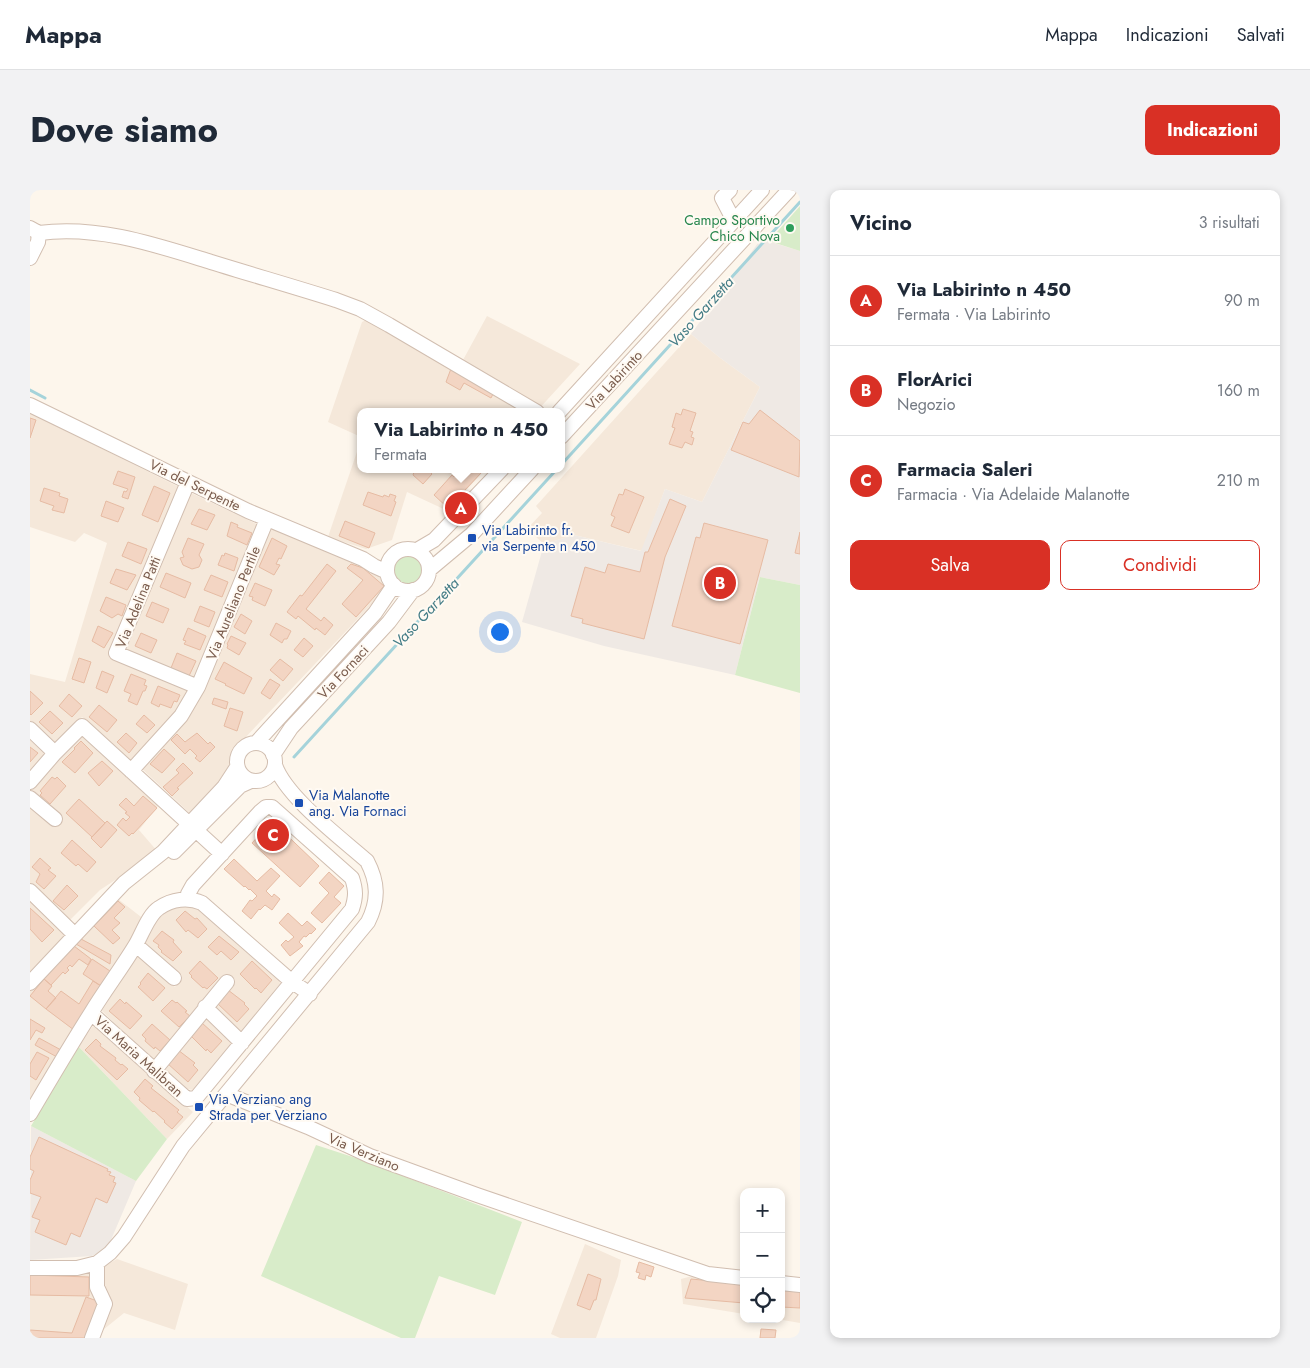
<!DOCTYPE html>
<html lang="it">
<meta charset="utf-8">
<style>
body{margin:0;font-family:Jost,sans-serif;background:#f2f2f3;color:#1f2937}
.controls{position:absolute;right:15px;bottom:15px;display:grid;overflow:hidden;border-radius:10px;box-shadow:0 2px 8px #0003}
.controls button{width:45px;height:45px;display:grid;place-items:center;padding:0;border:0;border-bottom:1px solid #e0e1e3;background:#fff;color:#1f2937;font:25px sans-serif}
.you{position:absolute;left:469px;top:441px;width:18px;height:18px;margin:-12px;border:4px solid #fff;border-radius:50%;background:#1a73e8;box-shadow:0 0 0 8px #1a73e833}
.badge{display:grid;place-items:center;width:32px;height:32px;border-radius:50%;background:#d93025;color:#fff;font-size:16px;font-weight:700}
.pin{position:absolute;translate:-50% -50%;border:2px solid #fff;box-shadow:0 1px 5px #0006}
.popup{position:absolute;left:327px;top:218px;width:208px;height:65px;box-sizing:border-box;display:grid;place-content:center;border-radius:10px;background:#fff;filter:drop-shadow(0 1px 4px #0005);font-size:16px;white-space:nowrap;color:#747a83}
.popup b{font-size:19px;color:#1f2937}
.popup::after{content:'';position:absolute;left:50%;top:100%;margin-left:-10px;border:10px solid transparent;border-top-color:#fff}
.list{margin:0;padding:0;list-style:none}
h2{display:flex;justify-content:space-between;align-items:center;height:65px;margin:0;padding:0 20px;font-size:21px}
h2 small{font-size:16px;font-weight:400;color:#747a83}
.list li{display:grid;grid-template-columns:32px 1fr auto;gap:15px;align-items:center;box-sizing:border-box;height:90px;padding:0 20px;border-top:1px solid #e0e1e3}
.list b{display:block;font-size:19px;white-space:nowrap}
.list p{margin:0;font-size:16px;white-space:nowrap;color:#747a83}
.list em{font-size:16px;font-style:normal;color:#747a83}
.actions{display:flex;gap:10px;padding:15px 20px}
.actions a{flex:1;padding:11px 0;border:1px solid #d93025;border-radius:10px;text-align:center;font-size:18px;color:#d93025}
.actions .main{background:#d93025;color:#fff}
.icon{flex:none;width:28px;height:28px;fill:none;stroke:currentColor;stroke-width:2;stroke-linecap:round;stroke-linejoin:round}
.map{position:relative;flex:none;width:770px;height:1148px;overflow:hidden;border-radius:10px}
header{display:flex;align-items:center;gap:30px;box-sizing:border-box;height:70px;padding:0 25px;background:#fff;border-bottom:1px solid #e0e1e3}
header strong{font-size:24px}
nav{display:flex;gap:28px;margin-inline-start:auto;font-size:18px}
.intro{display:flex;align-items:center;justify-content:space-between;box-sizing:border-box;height:120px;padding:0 30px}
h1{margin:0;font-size:35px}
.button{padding:12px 22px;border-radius:10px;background:#d93025;color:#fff;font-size:18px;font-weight:700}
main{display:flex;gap:30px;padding:0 30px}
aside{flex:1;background:#fff;border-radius:10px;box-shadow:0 2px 8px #0003}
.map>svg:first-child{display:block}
.residential{fill:#f5e8da}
.industrial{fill:#efe9e4}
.green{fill:#d8ecc9}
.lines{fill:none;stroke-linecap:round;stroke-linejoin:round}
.stream{stroke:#a5d3da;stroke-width:3}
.building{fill:#f3d5c3;stroke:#e6bba3}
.minor-casing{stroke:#d1beb0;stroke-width:16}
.minor{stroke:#fff;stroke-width:14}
.leisure-dot{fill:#2e9e5b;stroke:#fffaf3;stroke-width:2}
.transit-dot{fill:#1a4fb4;stroke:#fffaf3;stroke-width:2}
.labels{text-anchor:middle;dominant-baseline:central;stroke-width:4;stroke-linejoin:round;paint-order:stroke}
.leisure-label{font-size:14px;fill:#27864d;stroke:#fffaf3;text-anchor:end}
.street-label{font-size:14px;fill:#7a5c4d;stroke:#fffaf3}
.transit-label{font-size:14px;fill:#164399;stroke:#fffaf3;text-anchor:start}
.water-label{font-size:15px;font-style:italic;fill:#437c86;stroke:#fffaf3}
</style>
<header>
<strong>Mappa</strong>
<nav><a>Mappa</a><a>Indicazioni</a><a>Salvati</a></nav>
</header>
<div class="intro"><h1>Dove siamo</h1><a class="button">Indicazioni</a></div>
<main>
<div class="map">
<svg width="770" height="1148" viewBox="0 0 770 1148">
<rect width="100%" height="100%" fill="#fdf6ec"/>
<path class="residential" d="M457 126 550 174 506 222H331V247L298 232 332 132 338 129 433 170Z
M661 144 689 167 730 197 672 312 635 299 612 361 544 345 514 354 497 339 512 323 506 316Z
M0 223 151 298 80 466 161 501 155 515 102 573 52 527 27 556 0 531V484L35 492 77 353 54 343 45 352 0 337Z
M331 250V279H455L418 321 377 302 362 350 336 359 298 347Z
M159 302 231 336 166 491 94 461Z
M239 337 342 379 358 397 212 551 194 591 163 626 111 578 138 550 177 495Z
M53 545 129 615 109 640 128 662 70 700 39 731 0 694V613L30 630 0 599Z
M0 547 18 564 0 584Z
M0 707 35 745 0 787Z
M88 709 115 730 0 917V801L44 752Z
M159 714 174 720 249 788 250 794 211 843 180 816 126 873 72 821 107 764 145 797 152 787 112 754 128 724 141 717Z
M177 824 207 851 166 900 155 899 130 876Z
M63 836 69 838 163 922 137 949 48 856Z
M555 1054 591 1070 588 1086 566 1148H530L521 1144Z
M87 1069 158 1094 145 1140 94 1123 63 1148H0V1084H60Z
M662 1086 714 1092V1124L653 1114 651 1089Z
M751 1096 770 1098V1133L747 1129H751Z"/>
<path class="industrial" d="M731 49 770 61V395L730 387 705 485 574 456 492 432 514 354 544 345 611 361 635 299 672 312 730 197 689 167 661 144Z
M1 936 106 991 78 1057 62 1066 0 1070Z"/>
<path class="green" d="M770 16V61L739 51Z
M363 380a15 15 0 1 1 30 0a15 15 0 1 1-30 0Z
M730 387 770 395V503L705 485Z
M48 856 137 949 106 991 1 936Z
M286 955 329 969 492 1032 465 1105 409 1086 385 1148H371L231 1086Z"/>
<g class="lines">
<path class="stream" d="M0 200 15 208
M531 275 770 12
M264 567 527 279"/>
</g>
<path class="building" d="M422 176 465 200 461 208 434 193 430 200 416 192Z
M653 219 666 223 660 241 663 242 661 247 664 248 662 255 655 252 652 258 639 254 645 238 642 237 646 223 651 225Z
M730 220 770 251 769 287 701 260 713 232 719 234Z
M0 228 6 230 0 248Z
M385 279H397L402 284 393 294 383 285Z
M431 279H449L452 282 418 318 404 305 422 285 424 287Z
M88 281 105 287 98 309 92 307 94 301 96 302 98 299 83 294Z
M124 296 140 303 128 332 112 325Z
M14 298 30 303 29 306 38 309 34 323 22 320 24 316 10 311Z
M595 299 614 307 599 343 581 336 585 327 581 325 589 304 593 305Z
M338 302 353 307 354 305 359 307 360 304 366 306 364 311 366 312 361 326 333 315Z
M640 309 656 316 635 367 614 449 552 433 553 429 541 426 555 377 575 383 578 374 610 382 615 362H618Z
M76 311 94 318 88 332 71 326Z
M169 319 185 325 177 340 161 334Z
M315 331 345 343 339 358 309 346Z
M201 332 208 335 207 337 222 343 217 355 197 346Z
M674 333 738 350 710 454 642 436 666 347 670 348Z
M770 342V364L765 363Z
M158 348 174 354 169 365 172 370 169 377 162 379 153 375 150 368 154 367 152 362Z
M242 348 257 356 251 369 249 368 246 374 250 375 244 385 229 377Z
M98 352 117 359 111 374 92 366Z
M195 363 208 368 204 381 188 375 192 365 194 366Z
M297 374 306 381 276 419 291 431 294 427 303 435 295 445 286 438 285 440 268 426 266 429 257 422 270 405 272 406Z
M321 374 333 378 354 396 326 427 312 414 333 390 317 378Z
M86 379 106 385 97 400 80 393Z
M136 383 161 393 155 408 130 397Z
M181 385 198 392 192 407 174 400Z
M225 393 242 400 235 416 222 410 223 407 219 406Z
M76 407 96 415 92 426 88 424 82 428 70 421Z
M122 412 139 419 133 433 116 426Z
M170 416 185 422 179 437 164 431Z
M211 424 222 431 215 444 204 437Z
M246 433 261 441 257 449H254L252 453 240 445Z
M68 436 83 443 74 458 62 451Z
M158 438 176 446 170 460 154 454 156 451 153 450Z
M111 443 127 450 121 463 105 456Z
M201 446 216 453 209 465 197 458 198 455 197 454Z
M274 448 283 456 273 467 264 460Z
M147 463 166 471 159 486 141 478Z
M49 468 61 472 54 493 42 489Z
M250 469 263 479 253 491 240 480Z
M194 472 222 488 214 504 195 495 196 494 185 489Z
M72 481 84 486 77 503 66 498Z
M101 484 116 490 114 495 117 496 115 501H113L107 515 98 511 101 504 94 501Z
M240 489 250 495 240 509 231 503Z
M128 496 150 505 147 512 144 511 141 518 130 514 129 517 121 513Z
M0 501 13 513 1 525 0 524Z
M39 504 52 516 42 527 29 516Z
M184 508 198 512 196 519 182 514Z
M69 515 87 530 77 542 59 527Z
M200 518 213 522 207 541 194 536Z
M20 521 33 533 22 544 9 532Z
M114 525 125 535 117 543 106 534Z
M96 543 107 553 99 563 87 552Z
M167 543 178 554 180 552 185 557 170 572 165 568 167 566 160 559 155 564 141 550 147 544 155 552Z
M51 551 63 563 45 583 32 572 45 559 44 558Z
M0 557 8 563 0 572Z
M134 559 145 569 132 583 120 574Z
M72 571 83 581 69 596 58 583Z
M153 573 163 583 147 598 149 599 142 606 133 597 149 583 146 580Z
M22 587 25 589 27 587 36 596 20 614 10 605 12 603 10 601Z
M113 606 127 618 103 644 102 643 99 646 87 635 93 628 96 631 100 627 95 623 97 622 89 615 96 608 104 616Z
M49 609 75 633 62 647 36 623Z
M77 631 87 640 71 658 61 648Z
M242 631 289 676 270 697 222 653Z
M42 650 66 672 57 682 48 674 46 676 31 663Z
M10 668 21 678 18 680 26 686 14 699 6 692 10 684 2 677Z
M204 669 227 691 241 678 250 686 236 701 242 707 244 704 250 709 242 720 235 715 230 720 229 719 221 729 212 721 220 710 222 711 227 706 220 699 219 700 215 696 214 697 194 679Z
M299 682 314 696 304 707 311 713 292 733 281 723 299 703 289 693Z
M37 695 48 706 34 720 23 711Z
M88 711 95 717 84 728 90 733 82 740 90 748 83 754 64 736Z
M0 718 24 740 12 752 0 739Z
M155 721 165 729 167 728 177 739 168 748 158 740 156 742 146 730Z
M258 723 272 736 277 731 286 739 281 744 280 743 276 747 274 746 269 752 273 756 260 766 251 755 256 750 258 752 264 747 249 733Z
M132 741 144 750 143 752 152 762 143 771 131 762 132 761 128 757 129 755 123 751Z
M189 746 209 762 201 770 191 761 187 765 178 757Z
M51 749 81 765 80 774 46 754Z
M44 756 61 769 58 775 49 769 42 777 40 775 37 778 39 780 35 784 33 782 21 795 14 789Z
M62 769 80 781 71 796 53 784Z
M170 771 188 788 177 799 174 797 173 798 161 787 162 786 159 783Z
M222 771 242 790 231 803 226 798 225 799 210 784Z
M118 783 135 798 123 811 108 797 111 794 110 793Z
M14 789 22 796 18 801 26 808 16 819 0 806Z
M63 791 71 796 44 840 16 819 31 801 49 814Z
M198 800 215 813 214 814 219 819 207 832 187 813Z
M90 809 95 814 96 812 112 826 100 839 79 821Z
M142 810 146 813 147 812 157 821 155 822 160 826 149 837 131 821Z
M0 829 15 838 12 843 6 840 0 850Z
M172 833 192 851 181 863 177 859 176 861 160 845Z
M122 834 140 850 130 861 125 857 124 859 115 851 116 849 112 845Z
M9 848 31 860 27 867 5 855Z
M66 849 71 854 70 856 86 868 85 870 91 875 92 874 98 879 87 890 55 860Z
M148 860 165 873 163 875 168 880 158 892 137 873Z
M7 862 19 868 6 890 0 886V874Z
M115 889 123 896 121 898 149 920 147 922 153 927 142 939 134 932 135 931 124 921 123 922 109 910 110 908 104 902Z
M9 947 78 979 77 981 81 982 79 985 85 987 83 992 86 993 77 1013 66 1008 50 1047 41 1043 36 1055 5 1042 10 1030 2 1027 11 1007 0 1003V990L4 981 0 979V967Z
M609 1072 624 1077 621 1087 616 1085 615 1090 608 1088 610 1083 606 1082Z
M558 1084 571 1089 566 1110H564L560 1120 547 1115Z
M0 1085 59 1087V1106L0 1105Z
M661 1089 714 1094V1113L655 1108Z
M751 1098 770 1100V1118L751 1117Z
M56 1107 70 1112 56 1148H0V1140L42 1143Z
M731 1139 746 1140 745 1148H730Z"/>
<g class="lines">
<g class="minor-casing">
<path id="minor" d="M700 0 692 8 704 31
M0 38 9 43 8 52 0 68
M9 43C68 35 126 55 181 72 223 85 265 97 306 110L330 119 359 135 507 222
M0 215 218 321 333 369 344 376 357 382
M529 222 732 0
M531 247 759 0
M357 380a21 21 0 1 1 42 0a21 21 0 1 1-42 0Z
M387 360 404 350 472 279
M399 380 442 344 502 279
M168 497 237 329
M0 539 25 563
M207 572a19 19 0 1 1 38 0a19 19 0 1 1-38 0Z
M226 553 345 423 364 395
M243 565 261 538 359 432 383 400
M101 581 151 526 168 497 86 463 158 292
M0 592 25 563 52 536 192 664
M0 608 25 629
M144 662 210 596 221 591
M0 701 45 745
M106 755 144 788
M0 793 94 693 133 662 194 597 207 577
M175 817 212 853
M61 823 157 909 166 908 322 719C326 707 326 700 322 688L242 617H236L230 622 163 695 158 704 157 709
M124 881 197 792
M196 904 278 937 340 966 447 1005 678 1084 714 1088
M0 924C20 890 40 856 61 823 75 800 91 779 105 756 112 745 118 725 129 718 142 709 158 707 172 713L261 791 280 804
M0 1078H47L67 1073 80 1063 94 1047 153 956 338 732C349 710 348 692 337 671 311 648 256 607 245 575
M751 1093 770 1095
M62 1148 75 1114 67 1097V1073"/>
</g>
<use href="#minor" class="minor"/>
</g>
<circle class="leisure-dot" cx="760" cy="38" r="5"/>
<g class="transit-dot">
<rect x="437" y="343" width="10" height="10" rx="2.5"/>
<rect x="264" y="608" width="10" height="10" rx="2.5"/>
<rect x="164" y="912" width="10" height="10" rx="2.5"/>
</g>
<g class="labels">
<g class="leisure-label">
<text x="750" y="30">Campo Sportivo<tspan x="750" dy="16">Chico Nova</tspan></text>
</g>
<g class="street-label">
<text transform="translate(584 190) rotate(-47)">Via Labirinto</text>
<text transform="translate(165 295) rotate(26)">Via del Serpente</text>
<text transform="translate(108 412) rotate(-68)">Via Adelina Patti</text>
<text transform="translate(203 413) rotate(-68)">Via Aureliano Pertile</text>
<text transform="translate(313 482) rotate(-47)">Via Fornaci</text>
<text transform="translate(109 866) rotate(42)">Via Maria Malibran</text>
<text transform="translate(334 962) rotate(23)">Via Verziano</text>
</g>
<g class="transit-label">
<text x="452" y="340">Via Labirinto fr.<tspan x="452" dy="16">via Serpente n 450</tspan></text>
<text x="279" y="605">Via Malanotte<tspan x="279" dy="16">ang. Via Fornaci</tspan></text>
<text x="179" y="909">Via Verziano ang<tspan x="179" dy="16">Strada per Verziano</tspan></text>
</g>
<g class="water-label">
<text transform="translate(671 122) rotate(-48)">Vaso Garzetta</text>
<text transform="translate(396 423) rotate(-47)">Vaso Garzetta</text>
</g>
</g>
</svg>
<div class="controls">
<button>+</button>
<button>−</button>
<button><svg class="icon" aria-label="locate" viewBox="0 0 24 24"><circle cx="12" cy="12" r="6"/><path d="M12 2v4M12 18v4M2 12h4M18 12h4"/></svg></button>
</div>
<div class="you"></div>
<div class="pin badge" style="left:431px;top:318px">A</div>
<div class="popup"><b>Via Labirinto n 450</b>Fermata</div>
<div class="pin badge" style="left:690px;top:393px">B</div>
<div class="pin badge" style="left:243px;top:645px">C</div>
</div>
<aside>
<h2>Vicino<small>3 risultati</small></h2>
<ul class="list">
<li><span class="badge">A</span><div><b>Via Labirinto n 450</b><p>Fermata · Via Labirinto</p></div><em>90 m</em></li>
<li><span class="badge">B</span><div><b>FlorArici</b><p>Negozio</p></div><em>160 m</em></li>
<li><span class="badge">C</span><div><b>Farmacia Saleri</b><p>Farmacia · Via Adelaide Malanotte</p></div><em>210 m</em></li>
</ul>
<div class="actions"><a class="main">Salva</a><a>Condividi</a></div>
</aside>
</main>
